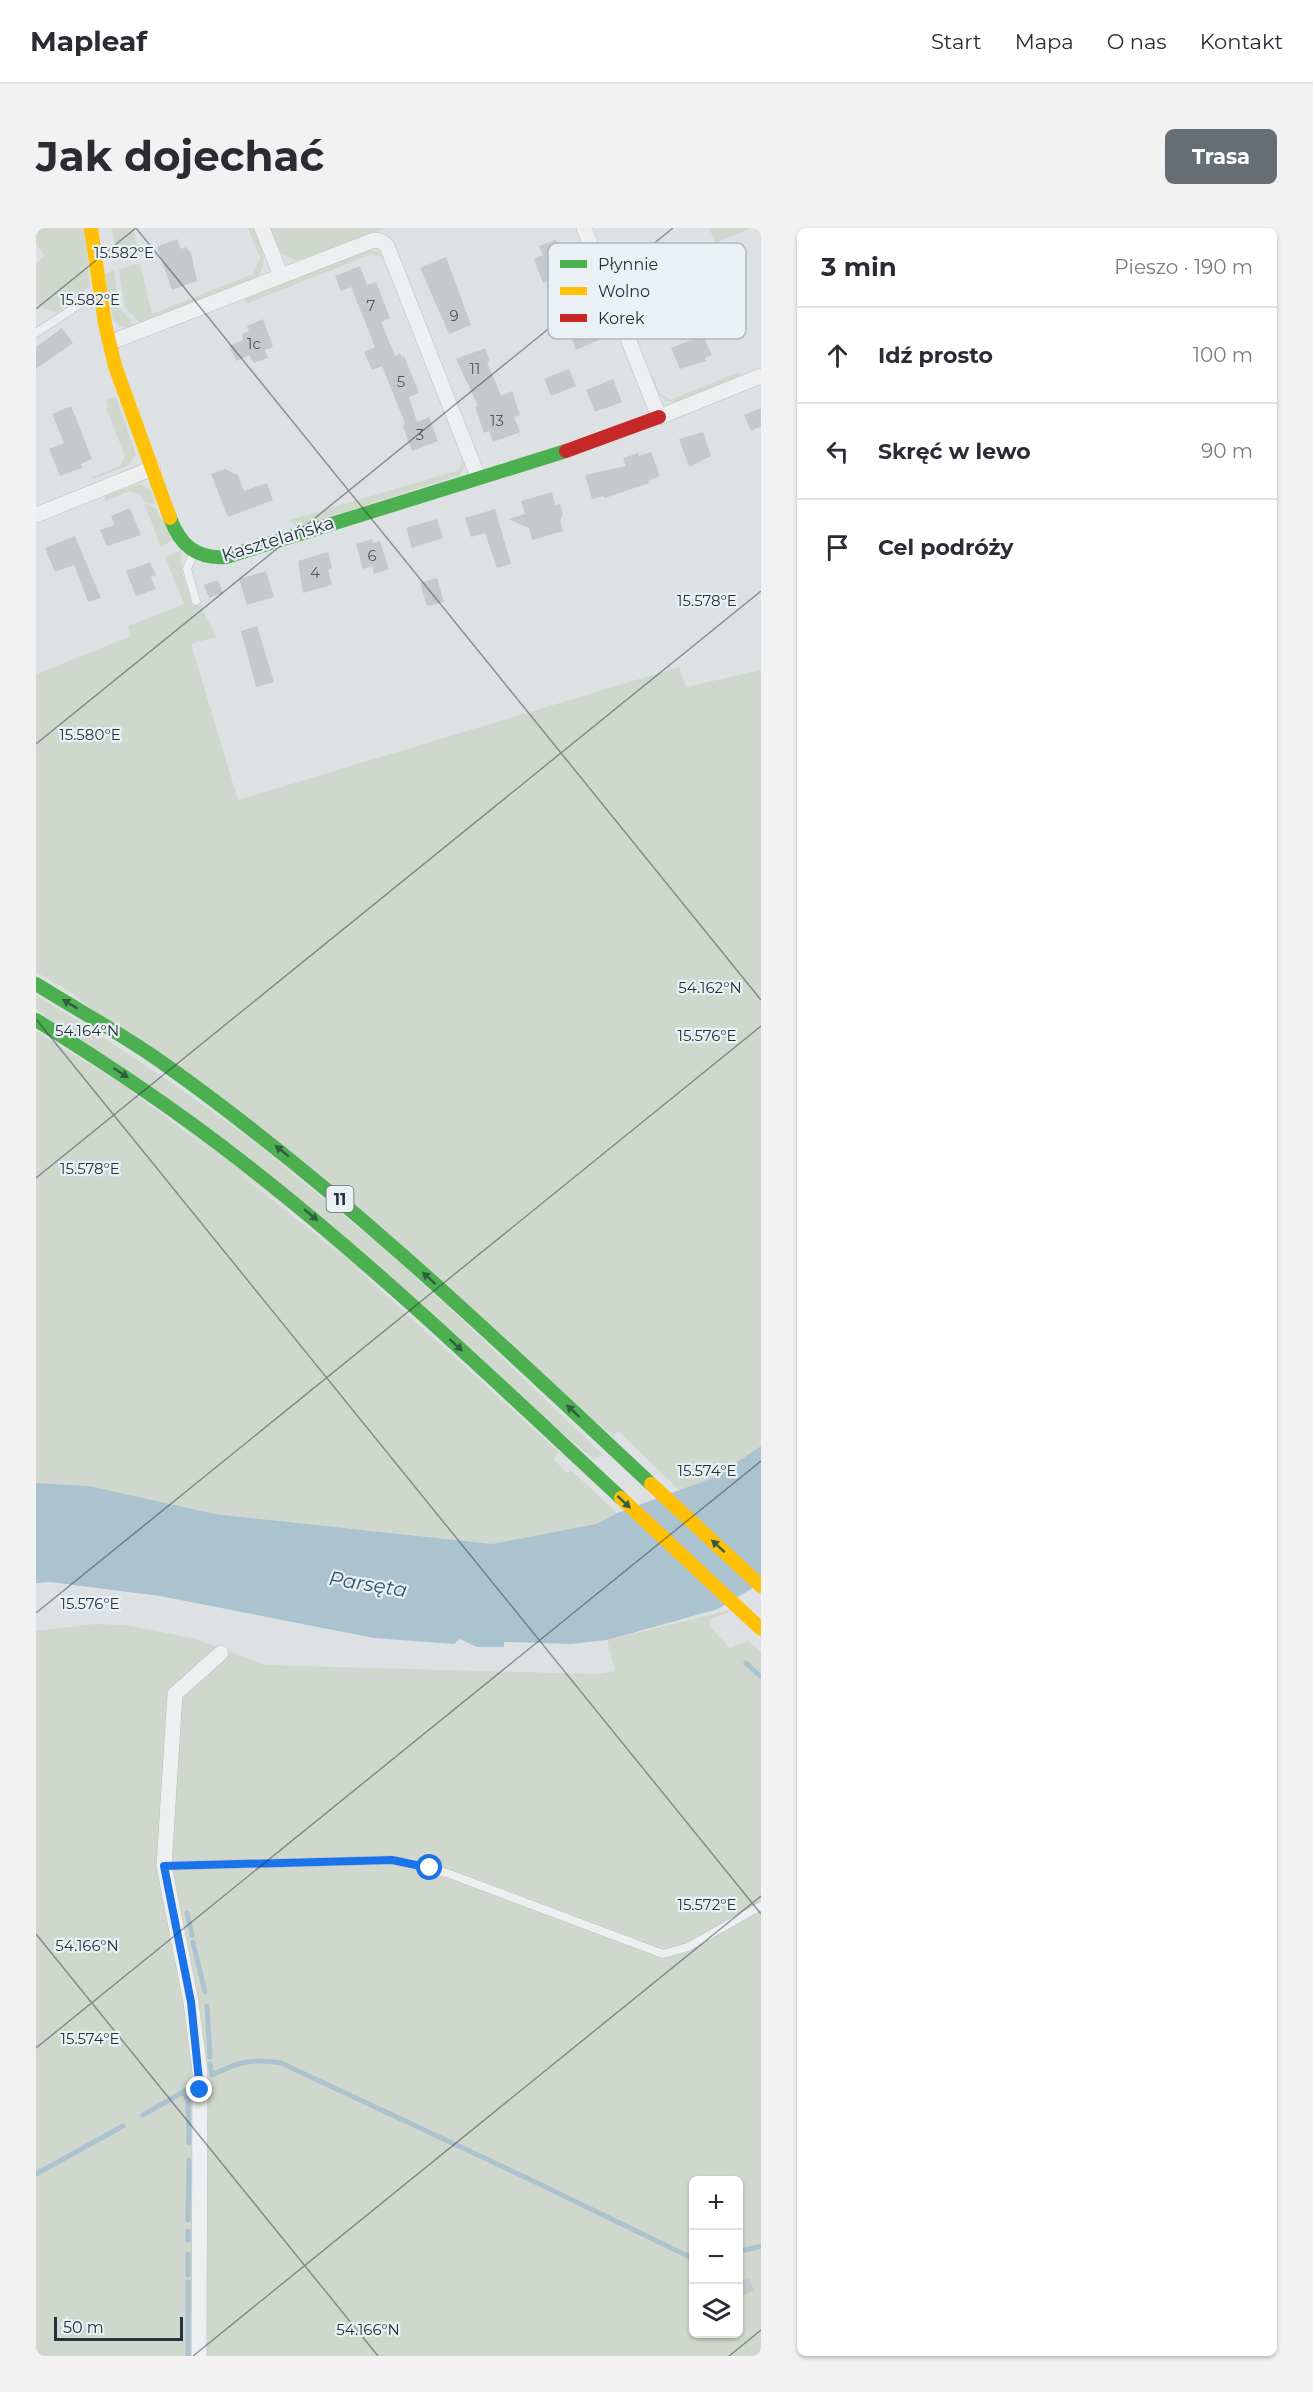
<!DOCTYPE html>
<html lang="pl">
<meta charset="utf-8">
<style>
body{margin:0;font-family:Montserrat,sans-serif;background:#f2f2f3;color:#2b2b33}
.controls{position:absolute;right:18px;bottom:18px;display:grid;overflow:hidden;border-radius:9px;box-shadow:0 2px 4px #0004}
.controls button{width:54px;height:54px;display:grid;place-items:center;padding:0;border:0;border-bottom:2px solid #e1e1e2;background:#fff;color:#2b2b33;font:30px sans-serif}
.scale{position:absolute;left:18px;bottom:15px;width:129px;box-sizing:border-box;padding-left:6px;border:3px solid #25313c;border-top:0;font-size:16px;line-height:21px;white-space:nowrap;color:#25313c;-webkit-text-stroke:4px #eaf0f4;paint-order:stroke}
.stop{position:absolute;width:18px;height:18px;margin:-14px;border:4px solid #1a73e8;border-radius:50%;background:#fff}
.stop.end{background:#1a73e8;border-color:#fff;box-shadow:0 2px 6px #0008}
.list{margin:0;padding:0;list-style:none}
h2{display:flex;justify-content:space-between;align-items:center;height:78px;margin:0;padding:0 24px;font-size:26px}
h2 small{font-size:20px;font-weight:400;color:#7c7c81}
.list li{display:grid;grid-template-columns:39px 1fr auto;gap:18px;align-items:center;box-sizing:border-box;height:96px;padding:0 24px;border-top:2px solid #e1e1e2}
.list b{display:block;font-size:22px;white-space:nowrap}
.list em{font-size:20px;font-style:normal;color:#7c7c81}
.icon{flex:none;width:33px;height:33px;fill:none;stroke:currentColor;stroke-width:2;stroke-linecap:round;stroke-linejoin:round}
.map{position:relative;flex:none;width:725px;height:2128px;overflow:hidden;border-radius:9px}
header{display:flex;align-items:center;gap:36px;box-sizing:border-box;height:84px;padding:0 30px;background:#fff;border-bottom:2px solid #e1e1e2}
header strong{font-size:28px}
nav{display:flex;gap:33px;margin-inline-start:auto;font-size:21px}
.intro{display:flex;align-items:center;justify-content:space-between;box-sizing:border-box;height:144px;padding:0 36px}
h1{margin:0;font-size:42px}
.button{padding:15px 27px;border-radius:9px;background:#666f76;color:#fff;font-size:21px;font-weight:700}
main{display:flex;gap:36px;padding:0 36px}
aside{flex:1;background:#fff;border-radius:9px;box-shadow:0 2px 4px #0004}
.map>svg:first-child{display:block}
.green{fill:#d0d8ce;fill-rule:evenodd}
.water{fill:#abc2cf}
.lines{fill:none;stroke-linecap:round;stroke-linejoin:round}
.stream{stroke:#abc2cf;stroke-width:5}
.building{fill:#c6c9cb}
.lane-casing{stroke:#bcbfc1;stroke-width:9}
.street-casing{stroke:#bcbfc1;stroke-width:16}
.lane{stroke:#edeff0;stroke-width:8}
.street{stroke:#edeff0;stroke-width:15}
.fast{stroke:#4caf50;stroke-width:14}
.slow{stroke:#ffc107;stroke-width:14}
.jam{stroke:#c62828;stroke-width:14}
.oneway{fill:#335d43}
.route{stroke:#1a73e8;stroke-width:8}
.ticks{fill:none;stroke:#25313c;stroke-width:1.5;stroke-opacity:0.45}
.labels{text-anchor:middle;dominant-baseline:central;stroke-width:4.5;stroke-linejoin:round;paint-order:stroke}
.number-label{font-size:15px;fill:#4e5860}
.shield{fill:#eaf0f4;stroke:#606a73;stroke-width:1.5}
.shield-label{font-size:16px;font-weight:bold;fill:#25313c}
.street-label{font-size:18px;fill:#25313c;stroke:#eaf0f4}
.water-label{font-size:20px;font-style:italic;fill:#2f5570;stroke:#eaf0f4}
.key{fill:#eaf0f4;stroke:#afb7bd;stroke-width:1.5}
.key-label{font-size:16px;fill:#25313c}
.ticks-label{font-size:15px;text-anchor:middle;fill:#25313c;stroke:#eaf0f4;stroke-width:4.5;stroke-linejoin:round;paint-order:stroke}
</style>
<header>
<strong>Mapleaf</strong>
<nav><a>Start</a><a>Mapa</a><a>O nas</a><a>Kontakt</a></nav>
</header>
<div class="intro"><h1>Jak dojechać</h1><a class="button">Trasa</a></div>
<main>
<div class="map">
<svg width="725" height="2128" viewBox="0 0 725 2128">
<rect width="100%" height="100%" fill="#dee1e3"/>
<path class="green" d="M0 0H49L54 58 21 84 4 79 0 74V35L9 28 0 17Z
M76 0H97L103 26 82 33Z
M212 0H218C224 16 235 35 220 50L105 96 89 79 83 41 104 35 116 86 217 46 224 30Z
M234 0H350L261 33 245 25Z
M673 0H715L679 15Z
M332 22 341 23 348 29 336 26 210 76 208 71Z
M78 42 84 81 95 92 97 99H85L77 92 69 46Z
M703 144 704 149 640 174C623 174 619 161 613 147L616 146 623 164 634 172Z
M80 169 100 227 93 237 57 251 56 249 84 238 89 228 70 180 72 179 70 172Z
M410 189 429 236 424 247 260 300 254 292 423 242 427 232Z
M103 256 115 262 119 277 107 273 105 267 94 263 69 273V267Z
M108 275 120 280 136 312 125 319Z
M145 322 146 345 156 375 162 372 180 409 155 416 202 572 643 439 650 459 725 442V1218L679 1249 643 1262 582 1203 577 1208 36 765 0 744V446L95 408 92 398 148 376 129 329Z
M0 767C99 828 195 893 285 967 385 1048 475 1140 568 1228L557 1230 0 781Z
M0 803 87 857 266 991 523 1224 517 1231 531 1245 535 1242 581 1285 560 1296 456 1316 179 1286 53 1258 0 1255Z
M703 1380 673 1392 676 1401 694 1420 712 1413 725 1424V2128H0V1403L59 1396 90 1397 156 1410 230 1437 560 1446 579 1443 571 1412ZM658 1952H702V2106H658Z"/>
<path class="water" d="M725 1218V1355L682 1381 571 1412 535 1416 468 1414V1419H441L424 1411 418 1416 338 1410 124 1368 14 1354 0 1355V1255L53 1258 179 1286 456 1316 560 1296 581 1285 679 1249Z"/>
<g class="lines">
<path class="stream" d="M710 1435 725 1449
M151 1685 156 1707
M157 1714 169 1764
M171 1778 174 1829
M174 1836 176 1847C202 1834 216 1830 245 1835L493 1951 658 2031
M148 1864 152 1873 153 1915
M107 1887 154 1860
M0 1946 87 1898
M152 1992 153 1932
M152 2003V2012
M702 2024 725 2018
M152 2047V2026
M152 2054V2128"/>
</g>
<path class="building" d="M141 11 145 21 150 19 155 25 161 53 136 62 121 19Z
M520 12 533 45 507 55 498 31 507 27 503 18Z
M410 29 435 97 413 106 384 40Z
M324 38 331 57 340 54 354 90 345 94 359 128 364 125 366 129 368 128 383 165 373 169 381 194 393 189 402 213 376 223 367 199 369 195 346 138 336 142 328 124 339 119 315 59 305 63 299 48Z
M551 83 563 112 540 122 529 93Z
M227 91 237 119 229 122 232 130 217 135 214 127 200 133 193 118 207 112 206 106 213 103 211 98Z
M26 100 37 115 0 141V119Z
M667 107 676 127 669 130 670 133 644 141 635 120Z
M449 120 454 133 451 134 465 168 476 163 484 187 478 189 484 204 457 214 453 203 448 205 439 179 442 178 420 131Z
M533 141 540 158 515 168 508 151Z
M577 151 586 174 559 184 550 162Z
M35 178 56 231 45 236 46 240 24 248 13 221 28 215 16 186Z
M725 180V198L715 203 708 187Z
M667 204 675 228 653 239 643 211Z
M615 224 624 248 612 253 613 255 569 270 568 268 556 271 549 247 590 238 587 230 602 225 603 228Z
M189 241 202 247 208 263 231 255 237 272 192 289 175 246Z
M516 264 519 277 524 276 527 286 524 292 527 303 496 312 493 300 472 291 489 286 485 273Z
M94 280 105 307 71 318 64 302 78 297 75 288Z
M459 281 475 336 461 340 449 305 435 309 429 290Z
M401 291 407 310 376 320 370 300Z
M39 308 65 370 52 374 38 337 19 344 9 320Z
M336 311 337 315 344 313 353 341 338 346 336 338 327 341 320 316Z
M292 324 296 340 292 342 296 357 267 365 262 333Z
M114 334 120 347 115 349 120 361 100 368 90 343Z
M230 343 238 369 211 377 203 351Z
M401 350 408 374 391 378 384 355Z
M182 352 187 365 173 370 168 357Z
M221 398 238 454 220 459 205 403Z
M713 2050 718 2063 702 2069V2054Z"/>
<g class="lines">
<g class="lane-casing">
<path id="lane" d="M0 105 61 65
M157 326 151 341 160 373
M128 1638 356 1632 411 1645 627 1726 652 1719 725 1678"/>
</g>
<g class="street-casing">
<path id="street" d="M226 0 245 48
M548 0 623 189 725 148
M73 115 338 12 345 13 351 18 442 249
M0 287 117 240
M163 2128 164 1844 155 1774 128 1638 139 1466 185 1425"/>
</g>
<use href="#lane" class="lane"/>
<use href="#street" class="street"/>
<path class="fast" d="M134 290C144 317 160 331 190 329L530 223
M0 756C43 783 90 808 131 838 305 962 459 1110 615 1256
M0 792C71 836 140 882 205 933 339 1037 461 1155 585 1270"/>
<path class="slow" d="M55 0 69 96 79 138 134 290
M615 1256 725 1358
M585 1270 725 1401"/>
<path class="jam" d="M530 223 623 189"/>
</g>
<defs><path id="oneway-solid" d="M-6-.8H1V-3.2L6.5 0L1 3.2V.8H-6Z" transform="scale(1.5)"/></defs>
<g class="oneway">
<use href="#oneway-solid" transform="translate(34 776) rotate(-149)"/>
<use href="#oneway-solid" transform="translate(85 845) rotate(33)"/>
<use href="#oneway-solid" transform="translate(246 923) rotate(-141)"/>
<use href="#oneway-solid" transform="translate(275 987) rotate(40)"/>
<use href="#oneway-solid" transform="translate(393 1050) rotate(-138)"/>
<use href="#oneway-solid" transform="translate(420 1117) rotate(43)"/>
<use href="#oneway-solid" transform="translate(537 1183) rotate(-137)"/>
<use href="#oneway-solid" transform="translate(588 1274) rotate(43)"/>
<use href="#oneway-solid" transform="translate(682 1318) rotate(-137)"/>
</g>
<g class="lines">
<path class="route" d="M164 1862 155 1774 128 1638 356 1632 394 1640"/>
</g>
<path class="ticks" d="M100 0 725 772M0 81 100 0M0 516 637 0M0 791 725 1686M0 950 725 363M0 1385 725 798M0 1706 342 2128M0 1820 725 1233M157 2128 725 1668M693 2128 725 2102"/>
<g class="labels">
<g class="number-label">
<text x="335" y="77">7</text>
<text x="418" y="87">9</text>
<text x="218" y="115">1c</text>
<text x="439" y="140">11</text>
<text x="365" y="153">5</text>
<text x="461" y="192">13</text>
<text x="384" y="206">3</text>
<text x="336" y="327">6</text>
<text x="279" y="344">4</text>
</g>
<rect class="shield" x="290.5" y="958" width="27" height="26" rx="4.5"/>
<g class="shield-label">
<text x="304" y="971">11</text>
</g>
<g class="street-label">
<text transform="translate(242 311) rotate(-17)">Kasztelańska</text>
</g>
<g class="water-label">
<text transform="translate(332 1356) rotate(9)">Parsęta</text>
</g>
</g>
<rect x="512" y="15" width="198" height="96" rx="9" class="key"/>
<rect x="524" y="32" width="27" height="8" fill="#4caf50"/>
<rect x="524" y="59" width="27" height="8" fill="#ffc107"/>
<rect x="524" y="86" width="27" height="8" fill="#c62828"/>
<g class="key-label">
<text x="562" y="42">Płynnie</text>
<text x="562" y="69">Wolno</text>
<text x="562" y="96">Korek</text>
</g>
<g class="ticks-label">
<text x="88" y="30">15.582°E</text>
<text x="54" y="77">15.582°E</text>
<text x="671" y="378">15.578°E</text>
<text x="54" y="512">15.580°E</text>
<text x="674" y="765">54.162°N</text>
<text x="51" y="808">54.164°N</text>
<text x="671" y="813">15.576°E</text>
<text x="54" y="946">15.578°E</text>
<text x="671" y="1248">15.574°E</text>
<text x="54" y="1381">15.576°E</text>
<text x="671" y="1682">15.572°E</text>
<text x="51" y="1723">54.166°N</text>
<text x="54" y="1816">15.574°E</text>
<text x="332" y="2107">54.166°N</text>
</g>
</svg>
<div class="controls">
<button>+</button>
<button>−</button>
<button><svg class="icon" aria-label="layers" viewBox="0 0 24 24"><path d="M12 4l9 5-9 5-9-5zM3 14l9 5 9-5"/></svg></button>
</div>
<div class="scale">50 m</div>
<div class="stop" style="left:394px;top:1640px"></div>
<div class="stop end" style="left:164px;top:1862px"></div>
</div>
<aside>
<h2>3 min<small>Pieszo · 190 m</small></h2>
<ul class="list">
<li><svg class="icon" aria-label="ahead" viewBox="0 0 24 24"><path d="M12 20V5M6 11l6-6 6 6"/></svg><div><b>Idź prosto</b></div><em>100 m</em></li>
<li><svg class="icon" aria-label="left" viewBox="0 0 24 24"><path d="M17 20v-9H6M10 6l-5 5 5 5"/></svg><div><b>Skręć w lewo</b></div><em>90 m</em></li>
<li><svg class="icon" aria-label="arrive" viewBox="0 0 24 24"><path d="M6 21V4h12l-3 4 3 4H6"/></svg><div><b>Cel podróży</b></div></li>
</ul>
</aside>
</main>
